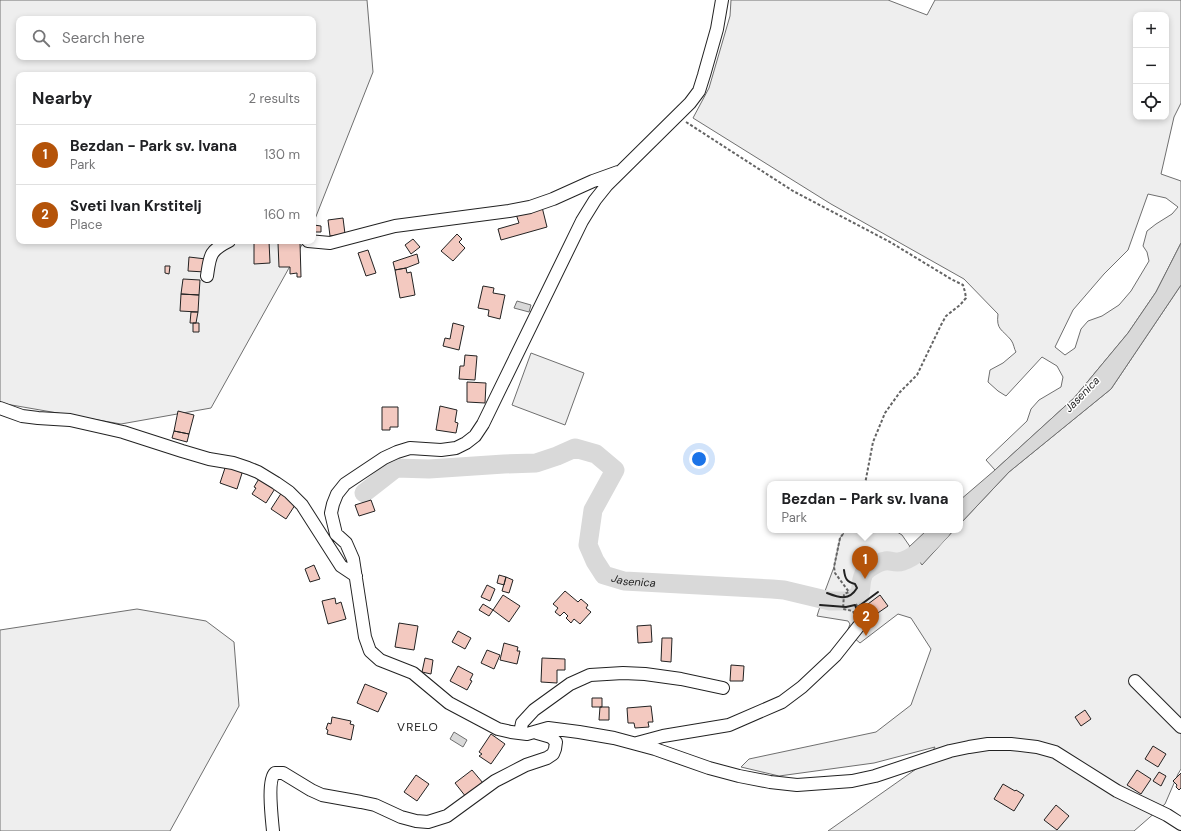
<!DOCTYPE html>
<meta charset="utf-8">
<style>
body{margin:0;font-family:"DM Sans",sans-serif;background:#f6f6f6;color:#202124}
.controls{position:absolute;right:12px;top:12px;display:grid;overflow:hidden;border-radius:8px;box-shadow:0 2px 6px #0003}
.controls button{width:36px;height:36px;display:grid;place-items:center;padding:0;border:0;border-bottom:1px solid #e0e0e0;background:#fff;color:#202124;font:20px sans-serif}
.you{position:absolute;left:699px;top:459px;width:14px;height:14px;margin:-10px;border:3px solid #fff;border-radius:50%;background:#1a73e8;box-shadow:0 0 0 6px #1a73e833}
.badge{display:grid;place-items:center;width:26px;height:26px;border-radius:50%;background:#b45309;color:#fff;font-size:13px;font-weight:700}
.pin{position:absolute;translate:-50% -33px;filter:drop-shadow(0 1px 2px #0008)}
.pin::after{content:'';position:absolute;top:21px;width:14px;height:12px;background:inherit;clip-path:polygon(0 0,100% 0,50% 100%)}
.popup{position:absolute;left:767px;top:481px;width:196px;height:52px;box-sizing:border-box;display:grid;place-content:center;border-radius:8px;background:#fff;filter:drop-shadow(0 1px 3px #0005);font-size:13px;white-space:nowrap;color:#757577}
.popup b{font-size:15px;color:#202124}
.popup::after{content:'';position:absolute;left:50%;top:100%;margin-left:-8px;border:8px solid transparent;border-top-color:#fff}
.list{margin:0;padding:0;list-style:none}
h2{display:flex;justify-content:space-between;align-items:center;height:52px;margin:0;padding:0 16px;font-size:17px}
h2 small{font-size:13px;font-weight:400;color:#757577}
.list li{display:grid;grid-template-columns:26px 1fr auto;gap:12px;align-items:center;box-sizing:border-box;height:60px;padding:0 16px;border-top:1px solid #e0e0e0}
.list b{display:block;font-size:15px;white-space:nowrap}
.list p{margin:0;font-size:13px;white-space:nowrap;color:#757577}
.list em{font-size:13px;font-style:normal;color:#757577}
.icon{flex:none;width:22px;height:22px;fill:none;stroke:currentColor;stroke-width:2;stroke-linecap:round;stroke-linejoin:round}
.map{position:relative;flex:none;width:1181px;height:831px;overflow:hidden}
.search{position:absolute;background:#fff;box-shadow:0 2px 6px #0003;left:16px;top:16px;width:300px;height:44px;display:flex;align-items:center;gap:10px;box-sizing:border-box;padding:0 14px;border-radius:8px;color:#757577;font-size:15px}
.panel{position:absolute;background:#fff;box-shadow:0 2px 6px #0003;left:16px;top:72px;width:300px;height:172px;border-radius:8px}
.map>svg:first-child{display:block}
.green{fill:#eee;stroke:#6f6f6f;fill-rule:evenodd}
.water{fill:#d9d9d9;stroke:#6f6f6f}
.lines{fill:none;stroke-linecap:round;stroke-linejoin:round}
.river{stroke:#d9d9d9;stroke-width:19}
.building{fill:#f3c9c0;stroke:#222}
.minor-casing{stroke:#222;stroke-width:14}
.path{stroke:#646464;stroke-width:2;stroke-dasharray:3 2;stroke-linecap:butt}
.minor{stroke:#fff;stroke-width:12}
.wall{stroke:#222;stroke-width:2}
.labels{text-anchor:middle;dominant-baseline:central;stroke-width:3;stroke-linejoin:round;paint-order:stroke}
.water-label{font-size:11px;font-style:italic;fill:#222;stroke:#fff}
.quarter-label{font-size:12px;letter-spacing:1px;fill:#222;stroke:#fff}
</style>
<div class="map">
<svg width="1181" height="831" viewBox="0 0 1181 831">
<rect width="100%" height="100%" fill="#fff"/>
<path class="green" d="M0 0H367L373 72 313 224V75H19V241H304L211 408 121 424 0 403ZM19 19H313V57H19Z
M731 0H888L927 15 935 0H1181V103L1174 117 1161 174 1181 181V243L1156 292 1128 333 1074 398 995 470 986 460 1027 421 1031 409 1039 400 1061 387 1063 377 1057 366 1042 357 1006 396 998 391 988 382 990 370 1003 363 1016 352C1014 349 1014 344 1011 340 1002 329 996 330 998 314L964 279 831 204 693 118 709 88 730 16ZM1136 15H1166V117H1136ZM1148 194 1166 198 1178 207 1172 214 1156 224 1147 231 1143 246 1147 252 1149 261 1131 291 1119 305 1102 316 1088 321 1081 329 1075 348 1065 355 1055 347 1073 310 1104 274 1128 250Z
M1181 285V769L1178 774 1165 804 1134 831H828L926 762 935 747 874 763 779 776 741 767 749 759 876 732 911 705 931 649 911 618 898 614 860 643 847 632 850 624 848 621 817 616 825 591 834 567 840 538 846 530H894L902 535 922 564 954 530H960V524L1009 472 1111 389Z
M531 353 584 373 565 425 512 405Z
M137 609 206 621 234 642 239 706 170 831H0V630Z"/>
<path class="water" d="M1181 243V285L1111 389 1009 472 960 524V500L995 470 1074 398 1128 333 1156 292Z
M517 301 531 305 529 312 514 308Z
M927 530H954L922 565 909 547Z
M454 732 467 740 463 747 450 739Z"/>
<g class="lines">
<path class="river" id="s1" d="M364 493 396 468 429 469 504 464 536 463 557 456 575 448 596 454 615 470 593 510 588 545 595 561 604 575 624 581 772 589 784 590 830 601H849L860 594C861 588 861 580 863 576 864 569 879 562 885 561 892 560 895 564 903 561 918 556 931 541 941 530"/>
</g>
<path class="building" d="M542 207 547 227 501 240 498 229 519 223 516 214Z
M343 218 345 234 330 236 328 220Z
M314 225 321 226V232H313Z
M457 234 462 239 459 242 465 248 453 261 441 251Z
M413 239 420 247 411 254 405 245Z
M254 241H269L270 263 254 264Z
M300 242 301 277H297V273L290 274V267H279L278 243Z
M368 250 376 273 366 276 358 253Z
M417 254 419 263 406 268 395 270 393 262Z
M189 257 206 259 205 272 188 271Z
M165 266H170L169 274 165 273Z
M406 268 407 273 411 272 415 295 400 298 395 270Z
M183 279 200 280 199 295 181 294Z
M483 286 494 288 493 293 505 295 500 319 488 316 489 310 478 308Z
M181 294 199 295 198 312 180 311Z
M191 312H198L196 323H190Z
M193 323H199V332H193Z
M453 323 464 326 459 350 443 346 445 338 450 339Z
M465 355 477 356 475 380 459 379 460 366H464Z
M467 382 486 383 485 403 467 402Z
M440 406 457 410 455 422 458 423 456 433 436 430Z
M382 407H398V427H390V430H382Z
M178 411 194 415 189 434 174 431Z
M174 431 189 434 187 442 172 438Z
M226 465 243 470 237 489 220 483Z
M260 477 276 487 266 503 252 494 256 488 254 487Z
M282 492 297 502 286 519 271 509Z
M371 500 375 511 359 516 355 505Z
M314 565 320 579 310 582 305 569Z
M499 575 506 577 504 585 497 583Z
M506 577 513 580 509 593 502 591Z
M487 585 495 589 490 601 481 597Z
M565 591 578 602 581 599 588 605 586 608 591 612 580 624 574 619 571 623 566 618 568 616 564 612 560 616 555 612 558 608 553 604Z
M503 595 520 606 509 622 493 610Z
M880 595 888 606 872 617 864 607Z
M335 598 336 604 341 602 346 619 328 624 322 601Z
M483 604 493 610 489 616 479 610Z
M399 623 418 626 414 650 395 647Z
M651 625 652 642 638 643 637 626Z
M458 631 471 638 465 649 452 642Z
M662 638H672L671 662 661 661Z
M504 643 518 647 517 651H520L517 664 500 660Z
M487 650 500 655 494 669 481 663Z
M425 658 433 660 431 674 422 672Z
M542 658 565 659V670H557V683L541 682Z
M731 665 744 666 743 681H730Z
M458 666 473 674 470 680 472 681 467 690 450 681Z
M365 684 387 693 378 712 357 703Z
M592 698H602V707H592Z
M651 706 653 722H648L649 727 635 728 634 723H628L627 708Z
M600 707H609V720H599Z
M1085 710 1091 719 1081 726 1075 717Z
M332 717 351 721 350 724 354 725 351 740 327 734 328 730 326 729 328 723 331 724Z
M491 734 505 744 491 764 479 756 482 754 479 752Z
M1153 746 1166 754 1158 767 1145 759Z
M472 770 483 783 466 797 455 783Z
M1137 770 1151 779 1141 794 1127 785Z
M1159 772 1166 776 1161 786 1153 781Z
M1181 773V788L1179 790 1176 787 1177 785 1173 781Z
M416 775 429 784 417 801 404 792Z
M1003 784 1015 791 1016 790 1024 795 1014 811 994 799Z
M1056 805 1069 816 1057 830 1044 820Z"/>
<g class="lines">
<g class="minor-casing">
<path id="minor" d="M722 0 717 29 704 75 699 91 690 103 607 185 595 200 582 221 483 424 475 436 466 443 456 448 441 450 410 448 397 452 384 458 345 484 337 494 333 504 331 513 336 534 346 543 353 559 365 637 370 651 380 660 413 673 449 703 498 729 511 732 527 734 548 728 579 732 614 738 655 749 709 768 739 776 770 782 797 785 852 781 875 776 950 751 969 747 988 744H1011L1037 747 1055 752 1117 791 1167 815 1181 824
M308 241 330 243 395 226 509 211 530 207 553 199 593 181 618 172
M207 276C210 256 209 251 229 241
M0 408 22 416 38 418 70 420 123 432 182 451 209 459 233 463 248 468 258 472 276 483 289 492 302 505 341 566 356 576
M1135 681 1181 727
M520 733 522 723 534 710 570 684 590 675 623 673 645 674 681 679 723 688
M637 743 663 736 729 725 782 702 802 687 835 656 858 627 865 620 869 617
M273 831C272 820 267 780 275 773H283L311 790 322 795 361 802 375 805 401 817 416 821 428 822 447 816 495 781 526 765 547 758 553 754 555 749 556 742 551 737 537 733"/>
</g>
<path class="path" d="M686 122 793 191 890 242 951 279 963 285 965 292 966 298 960 305 946 316 941 325 917 375 900 392 885 413 873 442 865 484
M846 530 840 538 834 567 835 573 849 592 844 594 843 609 853 611 855 616
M856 604 860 612"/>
<use href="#minor" class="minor"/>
<path class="wall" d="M827 593C840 598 849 601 857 588L855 584C847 582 845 579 844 570
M820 605 846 607 855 605 858 613V621
M863 612 859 606 878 592"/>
</g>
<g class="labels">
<g class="water-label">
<text transform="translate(1082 394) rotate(-46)">Jasenica</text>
<text stroke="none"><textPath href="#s1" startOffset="415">Jasenica</textPath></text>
</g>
<g class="quarter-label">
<text x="418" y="727">VRELO</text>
</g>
</g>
</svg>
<div class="controls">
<button>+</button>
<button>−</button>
<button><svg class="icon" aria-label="locate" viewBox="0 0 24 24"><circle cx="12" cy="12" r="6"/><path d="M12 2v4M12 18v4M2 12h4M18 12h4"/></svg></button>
</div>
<div class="you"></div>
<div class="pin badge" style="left:865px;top:579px">1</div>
<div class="popup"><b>Bezdan - Park sv. Ivana</b>Park</div>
<div class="pin badge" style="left:866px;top:636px">2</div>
<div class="search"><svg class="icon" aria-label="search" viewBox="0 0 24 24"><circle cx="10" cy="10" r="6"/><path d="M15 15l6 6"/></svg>Search here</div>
<section class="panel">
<h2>Nearby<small>2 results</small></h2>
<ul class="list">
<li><span class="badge">1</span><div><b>Bezdan - Park sv. Ivana</b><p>Park</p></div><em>130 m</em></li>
<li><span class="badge">2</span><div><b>Sveti Ivan Krstitelj</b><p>Place</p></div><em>160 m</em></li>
</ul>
</section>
</div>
